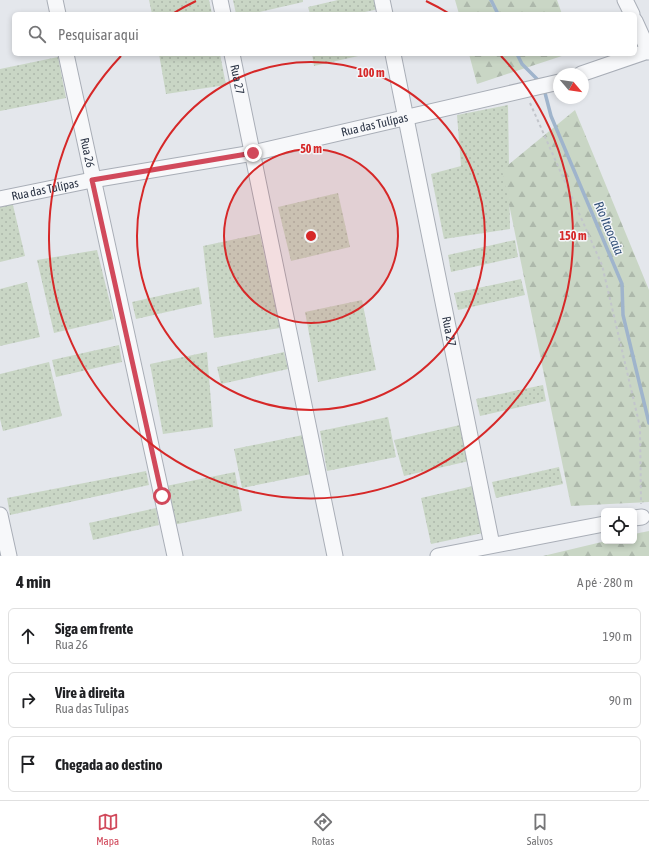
<!DOCTYPE html>
<html lang="pt">
<meta charset="utf-8">
<style>
body{margin:0;font-family:"Asap Condensed",sans-serif;background:#f2f2f2;color:#202124}
.controls{position:absolute;right:12px;bottom:12px;display:grid;overflow:hidden;border-radius:6px;box-shadow:0 2px 6px #0003}
.controls button{width:36px;height:36px;display:grid;place-items:center;padding:0;border:0;border-bottom:1px solid #e0e0e0;background:#fff;color:#202124;font:20px sans-serif}
.compass{position:absolute;left:553px;top:68px;width:36px;height:36px;border-radius:50%;background:#fff;box-shadow:0 2px 6px #0003;rotate:119deg}
.stop{position:absolute;width:12px;height:12px;margin:-9px;border:3px solid #d1495b;border-radius:50%;background:#fff}
.stop.end{background:#d1495b;border-color:#fff;box-shadow:0 1px 4px #0008}
.list{margin:0;padding:0;list-style:none}
h2{display:flex;justify-content:space-between;align-items:center;height:52px;margin:0;padding:0 16px;font-size:17px}
h2 small{font-size:13px;font-weight:400;color:#757577}
.list li{display:grid;grid-template-columns:26px 1fr auto;gap:12px;align-items:center;box-sizing:border-box;height:56px;margin:0 8px 8px;padding:0 8px;border:1px solid #e0e0e0;border-radius:6px}
.list b{display:block;font-size:15px;white-space:nowrap}
.list p{margin:0;font-size:13px;white-space:nowrap;color:#757577}
.list em{font-size:13px;font-style:normal;color:#757577}
.icon{flex:none;width:22px;height:22px;fill:none;stroke:currentColor;stroke-width:2;stroke-linecap:round;stroke-linejoin:round}
.map{position:relative;flex:none;width:649px;height:556px;overflow:hidden}
.search{position:absolute;background:#fff;box-shadow:0 2px 6px #0003;left:12px;right:12px;top:12px;height:44px;display:flex;align-items:center;gap:10px;box-sizing:border-box;padding:0 14px;border-radius:6px;color:#757577;font-size:15px}
.sheet{height:244px;background:#fff}
nav{display:flex;justify-content:space-around;align-items:center;box-sizing:border-box;height:56px;border-top:1px solid #e0e0e0;background:#fff;font-size:11px;color:#757577}
nav a{display:grid;justify-items:center;gap:2px}
nav .on{color:#d1495b}
.map>svg:first-child{display:block}
.grass{fill:url(#grass-dots)}
.forest{fill:url(#forest-firs)}
.lines{fill:none;stroke-linecap:round;stroke-linejoin:round}
.stream{stroke:#9fb4cc;stroke-width:3.5}
.minor-casing{stroke:#a9aeb7;stroke-width:17}
.path{stroke:#c2c5cb;stroke-width:2;stroke-dasharray:3 3;stroke-linecap:butt}
.minor{stroke:#f7f8fa;stroke-width:15}
.route{stroke:#d1495b;stroke-width:5}
.ring{fill:none;stroke:#d62828;stroke-width:2}
.labels{text-anchor:middle;dominant-baseline:central;stroke-width:3;stroke-linejoin:round;paint-order:stroke}
.street-label{font-size:12px;fill:#2b3445;stroke:#f4f6f9}
.water-label{font-size:13px;font-style:italic;fill:#34527a;stroke:#f4f6f9}
.centre{fill:#d62828;stroke:#f4f6f9;stroke-width:2}
.ring-label{font-size:12px;text-anchor:middle;font-weight:bold;fill:#d62828;stroke:#f4f6f9;stroke-width:3;stroke-linejoin:round;paint-order:stroke}
</style>
<div class="map">
<svg width="649" height="556" viewBox="0 0 649 556">
<defs>
<pattern id="grass-dots" width="8" height="8" patternUnits="userSpaceOnUse"><rect width="8" height="8" fill="#c9d6c5"/><path d="M2 2h.1M6 6h.1" fill="none" stroke="#adb8ab" stroke-width="1.8" stroke-linecap="round"/></pattern>
<pattern id="forest-firs" width="22" height="20" patternUnits="userSpaceOnUse"><rect width="22" height="20" fill="#c9d6c5"/><path d="M5 1l3.5 6h-7zM16 11l3.5 6h-7z" fill="#adb8ab"/></pattern>
</defs>
<rect width="100%" height="100%" fill="#e4e7ec"/>
<path class="grass" d="M149 0H209L212 14H152Z
M233 0H303V2L251 14H236Z
M338 0H377L379 9 355 14H310L308 7Z
M159 54H220L226 85 166 94Z
M312 54H367L314 66Z
M58 57 66 98 0 111V69Z
M508 105 510 229 444 239 431 174 461 166 457 115Z
M338 193 350 247 291 261 278 207Z
M12 201 25 256 0 262V204Z
M260 234 280 328 214 338 203 246Z
M515 240 518 257 451 272 448 255Z
M97 250 114 319 54 333 37 260Z
M521 279 525 295 458 310 454 293Z
M27 282 40 337 0 346V289Z
M199 287 202 304 136 319 132 302Z
M362 300 376 370 318 382 305 312Z
M119 345 122 362 56 377 52 360Z
M207 352 213 427 163 434 150 364Z
M284 352 288 369 221 384 217 367Z
M49 362 62 416 3 431 0 419V374Z
M543 385 546 401 480 416 476 399Z
M388 417 396 457 327 471 320 431Z
M460 425 469 461 404 476 394 440Z
M303 435 311 474 242 488 234 449Z
M559 467 563 484 496 498 492 482Z
M146 471 149 485 10 515 7 498Z
M235 472 242 511 173 525 166 486Z
M473 486 483 533 431 544 421 498Z
M156 508 159 525 93 540 89 523Z"/>
<path class="forest" d="M455 0H557L562 14H459Z
M469 54H568L477 84Z
M575 110 649 290V502L571 506 502 170Z
M649 531V556H543L606 541H634V534Z"/>
<g class="lines">
<path class="stream" d="M491 0 498 14
M517 54 522 64 540 82
M544 89 551 116 622 284 623 315 649 423"/>
<g class="minor-casing">
<g id="minor">
<path d="M55 0 58 14"/>
<path d="M220 0 223 14"/>
<path d="M382 0 385 14"/>
<path d="M625 0 632 14"/>
<path d="M635 21 649 52"/>
<path id="s1" d="M66 54 175 556"/>
<path id="s2" d="M232 54 335 556"/>
<path id="s3" d="M393 54 492 545"/>
<path d="M581 74 648 51"/>
<path id="s4" d="M0 199 92 180 253 153 559 82"/>
<path d="M0 515 9 556"/>
<path d="M634 518 642 517"/>
<path d="M438 556 604 524"/>
</g>
</g>
<path class="path" d="M530 103 602 265 640 427 641 504"/>
<use href="#minor" class="minor"/>
</g>
<g class="lines">
<path class="route" d="M162 496 92 180 253 153"/>
</g>
<circle cx="311" cy="236" r="87" fill="#d62828" fill-opacity=".12"/>
<g class="ring">
<circle cx="311" cy="236" r="87"/>
<circle cx="311" cy="236" r="174"/>
<path d="M172 14A262 262 0 0 1 196 1M426 1A262 262 0 0 1 450 14M501 56A262 262 0 1 1 121 56"/>
</g>
<g class="labels">
<g class="street-label">
<text stroke="none"><textPath href="#s2" startOffset="26">Rua 27</textPath></text>
<text stroke="none"><textPath href="#s4" startOffset="382">Rua das Tulípas</textPath></text>
<text stroke="none"><textPath href="#s1" startOffset="101">Rua 26</textPath></text>
<text stroke="none"><textPath href="#s4" startOffset="46">Rua das Tulípas</textPath></text>
<text stroke="none"><textPath href="#s3" startOffset="283">Rua 27</textPath></text>
</g>
<g class="water-label">
<text transform="translate(609 228) rotate(67)">Rio Itaocaia</text>
</g>
</g>
<circle cx="311" cy="236" r="6" class="centre"/>
<g class="ring-label">
<text x="371" y="77">100 m</text>
<text x="311" y="153">50 m</text>
<text x="573" y="240">150 m</text>
</g>
</svg>
<div class="controls">
<button><svg class="icon" aria-label="locate" viewBox="0 0 24 24"><circle cx="12" cy="12" r="6"/><path d="M12 2v4M12 18v4M2 12h4M18 12h4"/></svg></button>
</div>
<svg class="compass" viewBox="-18 -18 36 36"><path d="M0-13l5 13h-10z" fill="#e53935"/><path d="M0 13l5-13h-10z" fill="#757577"/></svg>
<div class="stop" style="left:162px;top:496px"></div>
<div class="stop end" style="left:253px;top:153px"></div>
<div class="search"><svg class="icon" aria-label="search" viewBox="0 0 24 24"><circle cx="10" cy="10" r="6"/><path d="M15 15l6 6"/></svg>Pesquisar aqui</div>
</div>
<section class="sheet">
<h2>4 min<small>A pé · 280 m</small></h2>
<ul class="list">
<li><svg class="icon" aria-label="ahead" viewBox="0 0 24 24"><path d="M12 20V5M6 11l6-6 6 6"/></svg><div><b>Siga em frente</b><p>Rua 26</p></div><em>190 m</em></li>
<li><svg class="icon" aria-label="right" viewBox="0 0 24 24"><path d="M7 20v-9h11M14 6l5 5-5 5"/></svg><div><b>Vire à direita</b><p>Rua das Tulípas</p></div><em>90 m</em></li>
<li><svg class="icon" aria-label="arrive" viewBox="0 0 24 24"><path d="M6 21V4h12l-3 4 3 4H6"/></svg><div><b>Chegada ao destino</b></div></li>
</ul>
</section>
<nav>
<a class="on"><svg class="icon" aria-label="map" viewBox="0 0 24 24"><path d="M3 6l6-2 6 2 6-2v14l-6 2-6-2-6 2zM9 4v14M15 6v14"/></svg>Mapa</a>
<a><svg class="icon" aria-label="directions" viewBox="0 0 24 24"><path d="M12 3l9 9-9 9-9-9zM9 14v-3h6M13 9l2 2-2 2"/></svg>Rotas</a>
<a><svg class="icon" aria-label="saved" viewBox="0 0 24 24"><path d="M7 4h10v16l-5-4-5 4z"/></svg>Salvos</a>
</nav>
